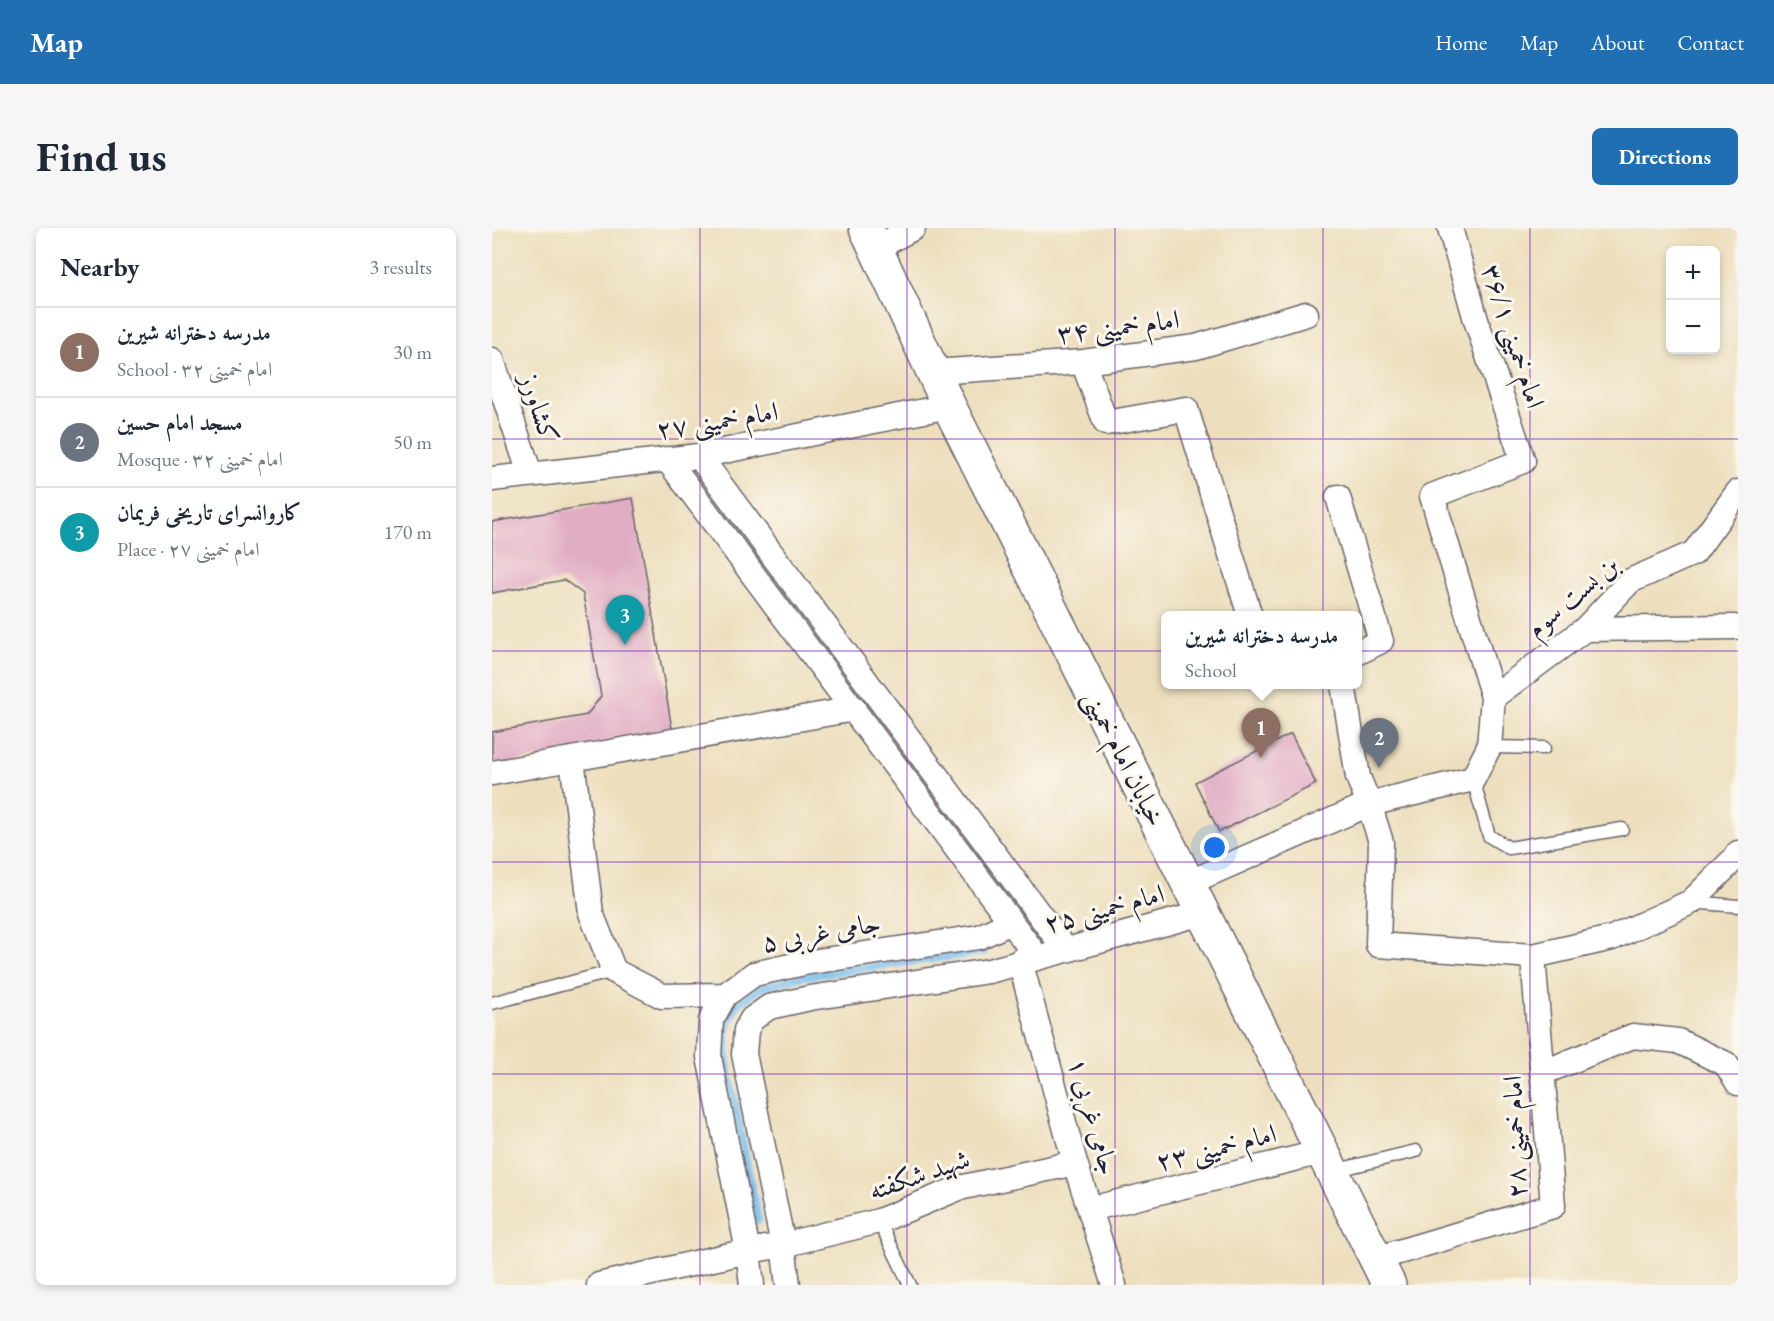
<!DOCTYPE html>
<meta charset="utf-8">
<style>
body{margin:0;font-family:"EB Garamond",Amiri,serif;background:#f6f6f7;color:#1f2937}
.controls{position:absolute;right:18px;top:18px;display:grid;overflow:hidden;border-radius:9px;box-shadow:0 3px 9px #0003}
.controls button{width:54px;height:54px;display:grid;place-items:center;padding:0;border:0;border-bottom:2px solid #e0e1e3;background:#fff;color:#1f2937;font:30px sans-serif}
.you{position:absolute;left:723px;top:620px;width:21px;height:21px;margin:-15px;border:4px solid #fff;border-radius:50%;background:#1a73e8;box-shadow:0 0 0 9px #1a73e833}
.badge{display:grid;place-items:center;width:39px;height:39px;border-radius:50%;background:#1f6fb2;color:#fff;font-size:20px;font-weight:700}
.pin{position:absolute;translate:-50% -50px;filter:drop-shadow(0 2px 3px #0008)}
.pin::after{content:'';position:absolute;top:32px;width:21px;height:18px;background:inherit;clip-path:polygon(0 0,100% 0,50% 100%)}
.popup{position:absolute;left:669px;top:383px;width:201px;height:78px;box-sizing:border-box;display:grid;place-content:center;border-radius:9px;background:#fff;filter:drop-shadow(0 2px 4px #0005);font-size:20px;white-space:nowrap;color:#747a83}
.popup b{font-size:22px;color:#1f2937}
.popup::after{content:'';position:absolute;left:50%;top:100%;margin-left:-12px;border:12px solid transparent;border-top-color:#fff}
.list{margin:0;padding:0;list-style:none}
h2{display:flex;justify-content:space-between;align-items:center;height:78px;margin:0;padding:0 24px;font-size:26px}
h2 small{font-size:20px;font-weight:400;color:#747a83}
.list li{display:grid;grid-template-columns:39px 1fr auto;gap:18px;align-items:center;box-sizing:border-box;height:90px;padding:0 24px;border-top:2px solid #e0e1e3}
.list b{display:block;font-size:22px;white-space:nowrap}
.list p{margin:0;font-size:20px;white-space:nowrap;color:#747a83}
.list em{font-size:20px;font-style:normal;color:#747a83}
.map{position:relative;flex:none;width:1246px;height:1057px;overflow:hidden;border-radius:9px}
header{display:flex;align-items:center;gap:36px;box-sizing:border-box;height:84px;padding:0 30px;background:#1f6fb2;color:#fff}
header strong{font-size:28px}
nav{display:flex;gap:33px;margin-inline-start:auto;font-size:21px}
.intro{display:flex;align-items:center;justify-content:space-between;box-sizing:border-box;height:144px;padding:0 36px}
h1{margin:0;font-size:42px}
.button{padding:15px 27px;border-radius:9px;background:#1f6fb2;color:#fff;font-size:21px;font-weight:700}
main{display:flex;gap:36px;padding:0 36px}
aside{flex:1;background:#fff;border-radius:9px;box-shadow:0 3px 9px #0003}
.map>svg:first-child{display:block}
.lines{fill:none;stroke-linecap:round;stroke-linejoin:round}
.stream{stroke:#76bdee;stroke-width:8}
.building{fill:#e1adc5}
.lane-casing{stroke:#696469;stroke-width:15}
.street-casing{stroke:#696469;stroke-width:27}
.secondary-casing{stroke:#696469;stroke-width:36}
.lane{stroke:#fff;stroke-width:12}
.street{stroke:#fff;stroke-width:24}
.secondary{stroke:#fff;stroke-width:33}
.grid{fill:none;stroke:#7b2cbf;stroke-width:1.5;stroke-opacity:0.55}
.labels{text-anchor:middle;dominant-baseline:central;stroke-width:6;stroke-linejoin:round;paint-order:stroke}
.street-label{font-size:27px;fill:#22223b;stroke:#fbf7ec}
</style>
<header>
<strong>Map</strong>
<nav><a>Home</a><a>Map</a><a>About</a><a>Contact</a></nav>
</header>
<div class="intro"><h1>Find us</h1><a class="button">Directions</a></div>
<main>
<aside>
<h2>Nearby<small>3 results</small></h2>
<ul class="list">
<li><span class="badge" style="background:#8d6e63">1</span><div><b>مدرسه دخترانه شیرین</b><p>School · امام خمینی ۳۲</p></div><em>30 m</em></li>
<li><span class="badge" style="background:#6b7280">2</span><div><b>مسجد امام حسین</b><p>Mosque · امام خمینی ۳۲</p></div><em>50 m</em></li>
<li><span class="badge" style="background:#0f9aa8">3</span><div><b>کاروانسرای تاریخی فریمان</b><p>Place · امام خمینی ۲۷</p></div><em>170 m</em></li>
</ul>
</aside>
<div class="map">
<svg width="1246" height="1057" viewBox="0 0 1246 1057">
<rect width="100%" height="100%" fill="#fbf7ec"/>
<filter id="ink" filterUnits="userSpaceOnUse"><feTurbulence type="fractalNoise" baseFrequency=".0167" numOctaves="2"/><feDisplacementMap in="SourceGraphic" scale="12" xChannelSelector="R" yChannelSelector="G"/><feConvolveMatrix kernelMatrix="1 2 1 2 8 2 1 2 1" color-interpolation-filters="sRGB"/></filter>
<filter id="wash" filterUnits="userSpaceOnUse"><feTurbulence type="fractalNoise" baseFrequency=".008" numOctaves="4" result="noise"/><feDisplacementMap in="SourceGraphic" scale="24" xChannelSelector="R" yChannelSelector="G"/><feGaussianBlur stdDeviation="1.35" result="paint"/><feColorMatrix in="noise" values="0 0 0 0 0 0 0 0 0 0 0 0 0 0 0 0 0 1.4 0 .05"/><feComposite in="paint" operator="in"/></filter>
<g filter="url(#wash)">
<rect width="100%" height="100%" fill="#eddfbe"/>
<g class="lines">
<path class="stream" d="M266 992 234 832V802L245 777 269 760 312 748 492 724"/>
</g>
<g id="blocks">
<path class="building" d="M141 270 181 507 0 538V504L95 487 109 468 91 366 72 352 0 365V294Z
M799 506 824 556 727 604 703 554Z"/>
</g>
</g>
<g filter="url(#ink)">
<use href="#blocks" fill-opacity="0" stroke="#696469" stroke-width="1.5"/>
<g class="lines">
<g class="lane-casing">
<path id="lane" d="M997 519 1052 520
M981 551 997 608 1017 620 1130 601
M1199 674 1246 678
M0 775 122 743
M841 943 924 923
M387 993 418 1057"/>
</g>
<g class="street-casing">
<path id="street" d="M384 20 421 0
M0 132 38 246
M591 134 614 195 694 181 758 388
M441 144 591 134 704 119 814 86
M207 228 573 721
M175 231 545 729
M0 251 207 228 457 178
M846 269 889 413 865 425
M1093 401 1242 399
M851 456 866 549 877 576 889 614 886 717 1041 728 1120 710 1199 674 1242 631 1246 625
M1001 469 1093 401 1138 353 1202 325 1246 264
M80 531 99 685 122 743 170 768 233 767
M0 545 362 481
M696 655 877 576 981 551 997 519 1001 469 940 268 1031 233 984 92 958 0
M528 733 583 935 622 1057
M1050 845 1141 808 1186 813 1234 836 1246 855
M598 981 830 924
M883 1031 1061 978 1041 728
M107 1057 256 1023 291 1017 387 993 467 960 583 935
M260 1057 256 1023 217 829 219 792 233 767 262 746 312 735 487 709 519 694
M296 1057 291 1017 252 826 254 802 260 791 277 779 318 770 497 743 711 685"/>
</g>
<g class="secondary-casing">
<path id="secondary" d="M374 0 457 178 897 1057"/>
</g>
<use href="#lane" class="lane"/>
<use href="#street" class="street"/>
<use href="#secondary" class="secondary"/>
</g>
</g>
<path class="grid" d="M208 0V1057M415 0V1057M623 0V1057M831 0V1057M1038 0V1057M0 211H1246M0 423H1246M0 634H1246M0 846H1246"/>
<g class="labels">
<g class="street-label">
<text transform="translate(626 98) rotate(-7)">امام خمینی ۳۴</text>
<text transform="translate(1022 108) rotate(72)">امام خمینی ۳۶/۱</text>
<text transform="translate(48 180) rotate(72)">کشاورز</text>
<text transform="translate(225 192) rotate(-9)">امام خمینی ۲۷</text>
<text transform="translate(1080 368) rotate(-40)">بن بست سوم</text>
<text transform="translate(633 530) rotate(63)">خیابان امام خمینی</text>
<text transform="translate(612 680) rotate(-15)">امام خمینی ۲۵</text>
<text transform="translate(329 704) rotate(-10)">جامی غربی ۵</text>
<text transform="translate(602 888) rotate(74)">جامی غربی ۱</text>
<text transform="translate(1022 909) rotate(-92)">امام خمینی ۲۸</text>
<text transform="translate(724 919) rotate(-14)">امام خمینی ۲۳</text>
<text transform="translate(427 946) rotate(-19)">شهید شکفته</text>
</g>
</g>
</svg>
<div class="controls">
<button>+</button>
<button>−</button>
</div>
<div class="you"></div>
<div class="pin badge" style="left:769px;top:530px;background:#8d6e63">1</div>
<div class="popup"><b>مدرسه دخترانه شیرین</b>School</div>
<div class="pin badge" style="left:887px;top:540px;background:#6b7280">2</div>
<div class="pin badge" style="left:133px;top:417px;background:#0f9aa8">3</div>
</div>
</main>
